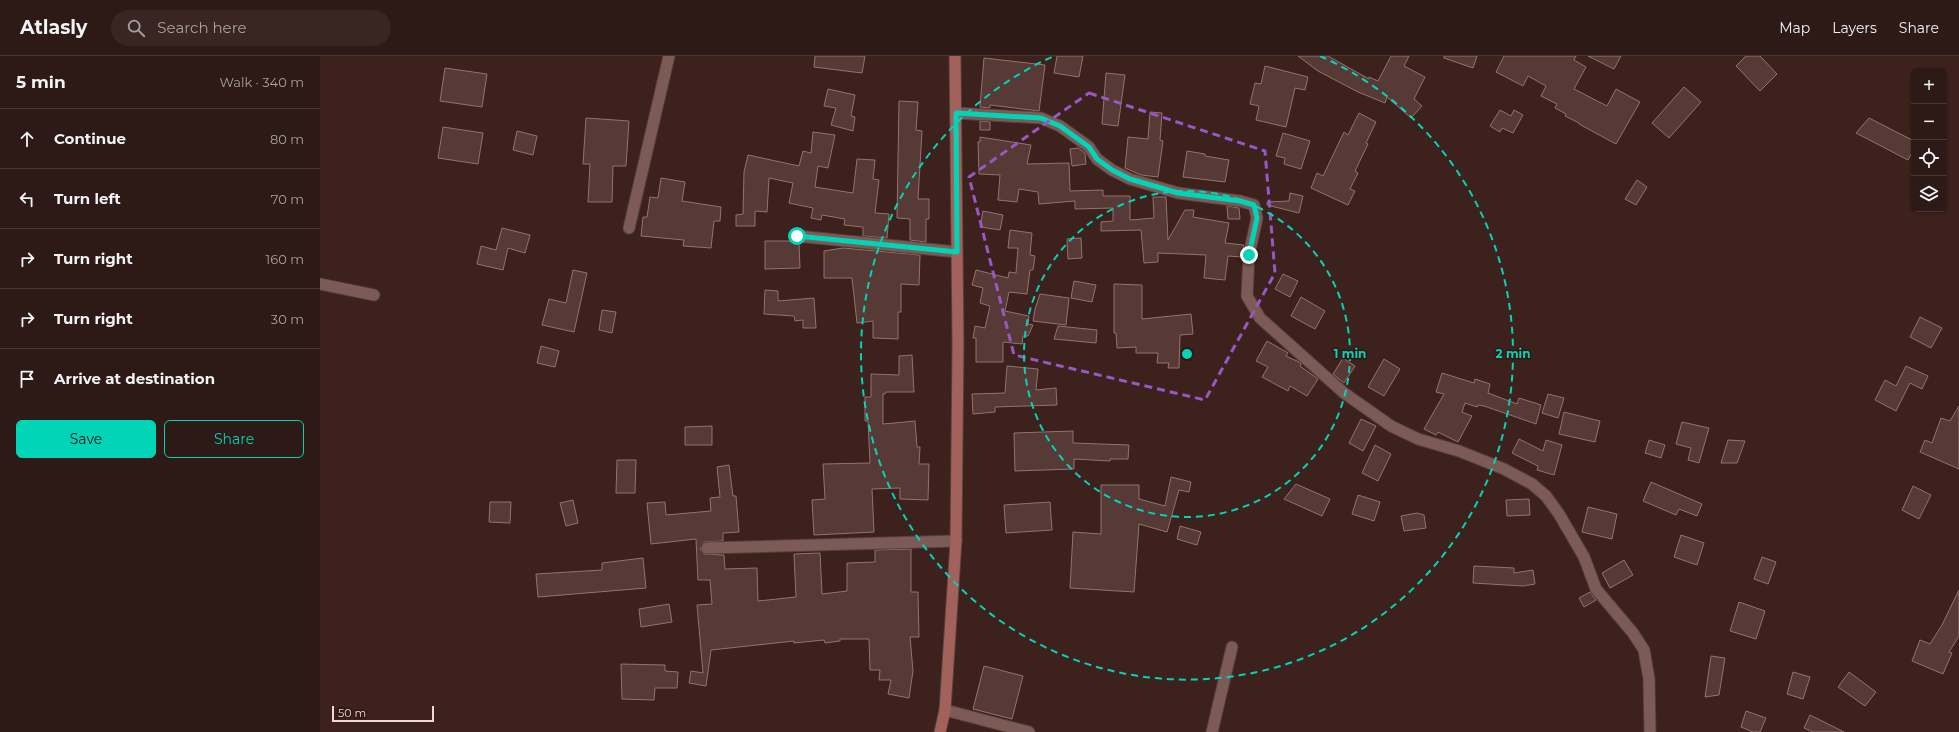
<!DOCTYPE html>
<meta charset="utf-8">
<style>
body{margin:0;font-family:Montserrat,sans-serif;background:#392623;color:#f1f3f6}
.controls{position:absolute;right:12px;top:12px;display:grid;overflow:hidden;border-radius:6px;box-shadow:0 1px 3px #0004}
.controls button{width:36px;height:36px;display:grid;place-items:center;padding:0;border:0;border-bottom:1px solid #483835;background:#2d1916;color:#f1f3f6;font:20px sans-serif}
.scale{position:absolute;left:12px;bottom:10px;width:102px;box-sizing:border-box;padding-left:4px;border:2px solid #edd9d7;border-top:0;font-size:11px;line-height:14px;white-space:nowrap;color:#edd9d7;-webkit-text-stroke:3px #311714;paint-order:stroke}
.stop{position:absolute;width:12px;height:12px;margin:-9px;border:3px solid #00d5b7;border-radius:50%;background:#fff}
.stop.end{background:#00d5b7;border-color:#fff;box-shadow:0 1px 4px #0008}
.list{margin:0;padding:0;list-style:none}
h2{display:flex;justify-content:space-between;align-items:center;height:52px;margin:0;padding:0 16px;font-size:17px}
h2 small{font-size:13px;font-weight:400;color:#a7a0a1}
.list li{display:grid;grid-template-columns:26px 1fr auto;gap:12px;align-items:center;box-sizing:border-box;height:60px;padding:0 16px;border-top:1px solid #483835}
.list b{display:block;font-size:15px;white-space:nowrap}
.list em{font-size:13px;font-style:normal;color:#a7a0a1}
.actions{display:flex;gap:8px;padding:12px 16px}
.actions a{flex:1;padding:9px 0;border:1px solid #00d5b7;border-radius:6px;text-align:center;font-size:14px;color:#00d5b7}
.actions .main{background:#00d5b7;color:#111}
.icon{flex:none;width:22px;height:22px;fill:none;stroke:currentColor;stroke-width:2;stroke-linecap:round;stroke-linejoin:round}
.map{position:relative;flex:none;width:1639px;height:676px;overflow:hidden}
header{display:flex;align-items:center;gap:24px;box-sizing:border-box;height:56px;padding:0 20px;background:#2d1916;border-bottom:1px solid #483835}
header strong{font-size:19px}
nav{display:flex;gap:22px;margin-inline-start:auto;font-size:14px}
.search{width:280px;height:36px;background:#392623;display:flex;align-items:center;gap:10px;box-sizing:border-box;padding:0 14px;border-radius:22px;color:#a7a0a1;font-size:15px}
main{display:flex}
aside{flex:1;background:#2d1916}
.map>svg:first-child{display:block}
.building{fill:#573935;stroke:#94736e}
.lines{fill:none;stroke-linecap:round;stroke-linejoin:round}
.minor-casing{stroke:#573f3d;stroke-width:13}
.secondary-casing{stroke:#573f3d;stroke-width:13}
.minor{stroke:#7c5b57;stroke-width:11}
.secondary{stroke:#a2615a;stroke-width:11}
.route{stroke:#00d5b7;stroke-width:5}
.marked{fill:none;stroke:#9857c5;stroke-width:3;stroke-dasharray:8 5;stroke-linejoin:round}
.ring{fill:none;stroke:#00d5b7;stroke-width:2;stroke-dasharray:7 5}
.centre{fill:#00d5b7;stroke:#311714;stroke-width:2}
.ring-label{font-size:12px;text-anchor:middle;font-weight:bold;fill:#00d5b7;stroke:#311714;stroke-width:3;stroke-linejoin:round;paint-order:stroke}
</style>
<header>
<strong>Atlasly</strong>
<div class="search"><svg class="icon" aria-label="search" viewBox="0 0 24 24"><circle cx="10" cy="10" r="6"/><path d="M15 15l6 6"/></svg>Search here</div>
<nav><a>Map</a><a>Layers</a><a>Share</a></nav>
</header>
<main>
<aside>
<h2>5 min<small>Walk · 340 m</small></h2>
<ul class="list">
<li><svg class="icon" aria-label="ahead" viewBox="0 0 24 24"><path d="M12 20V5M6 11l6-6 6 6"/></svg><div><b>Continue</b></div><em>80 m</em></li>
<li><svg class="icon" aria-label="left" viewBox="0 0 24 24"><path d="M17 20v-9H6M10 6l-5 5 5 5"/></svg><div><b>Turn left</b></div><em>70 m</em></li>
<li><svg class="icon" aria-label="right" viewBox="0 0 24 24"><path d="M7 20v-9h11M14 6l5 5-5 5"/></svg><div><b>Turn right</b></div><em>160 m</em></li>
<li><svg class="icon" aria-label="right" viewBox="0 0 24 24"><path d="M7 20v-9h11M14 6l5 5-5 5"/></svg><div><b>Turn right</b></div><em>30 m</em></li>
<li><svg class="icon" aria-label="arrive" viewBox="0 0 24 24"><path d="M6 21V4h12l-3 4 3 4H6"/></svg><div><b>Arrive at destination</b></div></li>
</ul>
<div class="actions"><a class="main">Save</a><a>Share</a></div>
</aside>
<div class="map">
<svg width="1639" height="676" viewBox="0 0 1639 676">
<rect width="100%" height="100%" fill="#3c211d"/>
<path class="building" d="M495 0H545L542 17 494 11Z
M737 0H763L759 21 734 17Z
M978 0H1008L1049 23V21L1058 25 1071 0H1089L1084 10 1105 21 1094 43 1102 50 1091 62 1067 41 1065 47 1038 36 998 15Z
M1124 0H1157L1153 12 1124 2Z
M1184 0H1256L1254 4 1266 11 1254 33 1287 50 1296 33 1320 46 1296 88 1259 68V67L1245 60 1246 58 1235 52 1237 48 1221 40 1226 30 1208 20 1203 30 1176 16Z
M1268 0H1301L1294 13Z
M1426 0H1440L1457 18 1440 35 1416 10Z
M664 2 725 9 719 55 670 49V52L660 51Z
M945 10 988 21 985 34 975 32 966 71 936 64 939 50 930 48 935 27 941 28Z
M125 12 167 18 162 51 120 45Z
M786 17 805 19 798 70 782 68Z
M1364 31 1381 46 1349 82 1332 67Z
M508 33 535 39 531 60 535 61 533 75 511 69 516 52 504 50Z
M579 45 598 46 596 74 602 75 598 143H609V163H606V186L590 184V163L577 162Z
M1180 54 1191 60 1194 54 1203 59 1193 77 1182 72 1180 76 1170 70Z
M830 56 842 57 840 84 843 85 838 121 821 119 805 112 808 81 828 83Z
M1039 57 1056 66 1046 87 1048 88 1035 115 1038 117 1030 133 1035 135 1028 149 991 132 997 117 1003 120 1024 76 1028 79Z
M266 62 309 65 306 110H293L292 146H268L270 108H263Z
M1549 62 1594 85V93L1588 104 1536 77Z
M660 65 670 66V74H660Z
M123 71 163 77 158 108 118 102Z
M197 75 217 80 213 99 193 94Z
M493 76 515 79 508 112 498 110 495 131 533 137 537 103 555 104 553 123 559 124 555 157 569 158 567 182 543 180V171L524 169 525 163 502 159 501 164 491 162 493 152 469 147 473 127 449 122 447 156 435 155V170H416V159L423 158 424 116 428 99 479 110 483 95 491 97Z
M963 77 990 85 981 113 964 108 965 102 956 100Z
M660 81 711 89 707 108 749 107 750 135 783 134V140H810V164L834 162 833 141H846L848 184 865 154H874L873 161 909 167 905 187 924 189 922 201 908 200 905 224 884 222 886 199 838 197V206L824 207 821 174 781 175V166L793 165V152L755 153V145L719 148 718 136 699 133 697 146 678 144 680 119 659 118 658 86H660Z
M758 92 765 97 766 108 752 110 750 93Z
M867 95 885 98V100L909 104 905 126 863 121Z
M341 122 365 126 362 145 401 151 400 165H394L391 192 363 190 364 184 321 180 323 161H327L330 141 338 142Z
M1317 124 1327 131 1316 149 1305 143Z
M970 137 983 140 979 157 947 149V146L969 145Z
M907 150 919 152 920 163H908Z
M663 155 683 159 680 174 660 171Z
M182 172 210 179 205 197 188 192 183 214 157 208 161 190 176 194Z
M690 174 712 177 710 199 715 200 713 214H710L707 238 689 236 685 255 709 260 708 268 713 269 708 280H703L702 288 683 286V306H656V282H653L655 270 665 272 670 250 660 247 663 232 652 229 656 214 688 222 689 216 696 217 698 192H688Z
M761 182 762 202 748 203 747 183Z
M445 185H472L479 187 480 212 445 213Z
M523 192 600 199 599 229 581 228V256H578V283L553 282V265L537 267 532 222H504V195Z
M253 214 267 217 254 276 222 269 229 243 246 247Z
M963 218 978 225 970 241 955 233Z
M754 225 776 229 772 246 751 242Z
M794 228 822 229V263L871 258 873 278 860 279 859 312H848L849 307H837L838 297H816V291L797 292 796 277H794Z
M445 234 458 235V245L494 242 496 272H483V264L475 265 474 260 444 258Z
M720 238 749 242 746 269 713 265 715 253Z
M981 241 1005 255 995 273 971 260Z
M282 254 296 256 292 277 279 274Z
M1600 261 1622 272 1611 292 1590 281Z
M738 270 777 274 776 287 734 283Z
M947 285 968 297 966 300 979 306 981 308 980 310 998 323 987 340 970 330 968 335 942 321 948 311 936 305Z
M221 290 239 295 235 311 217 307Z
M592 299 594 336H566L565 338H563V368L595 365 597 391H600L599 408H609L608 444 580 443V432L552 433 554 476 494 479 492 444 505 443 503 408 550 407 548 365H545V341H551V318L579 319V300Z
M1023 302 1035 310 1024 327 1013 318Z
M1064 303 1080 313 1064 340 1048 331Z
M687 310 718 313 716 334 736 332 737 349 675 351V356L653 358 652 338 685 337Z
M1586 310 1608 320 1602 333 1590 327 1576 355 1555 344 1565 324 1576 330Z
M1122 317 1154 327 1155 323 1170 328 1168 337 1197 348 1199 342 1221 349 1216 368 1164 350 1158 349 1157 351 1145 347 1142 356 1152 360 1138 386 1118 376 1116 379 1104 373 1124 338 1116 336Z
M1228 338 1244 342 1238 362 1222 357Z
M1639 350V413L1600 396 1605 384 1612 387 1621 362 1630 365Z
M1244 356 1280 365 1275 386 1239 378Z
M1041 363 1056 370 1043 395 1029 387Z
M1362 366 1389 372 1379 407 1368 404 1371 392 1356 388Z
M392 370V389H365V371Z
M753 375V387L809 389 808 403H790V405L754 403V413L695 415 694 377Z
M1199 383 1223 395 1226 384 1242 389 1234 419 1217 414 1218 410 1192 397Z
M1329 384 1345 389 1341 402 1325 397Z
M1408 384 1425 385 1417 407H1401Z
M1055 389 1071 398 1058 425 1042 417Z
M297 404H316L315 437H296Z
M409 409 413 440H416L419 476 403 477V485L384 486 380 493 384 498 404 499 405 513 437 512 438 545 476 541 474 498 500 497 502 538 527 535V507L555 506V494L591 493V536H598L599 581H590L593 615 589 642 568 638 571 624H559L560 614H550L549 583H520V585L505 587 504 584 474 587V585L391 594 386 630 369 627 371 615 383 617 377 549 392 548 390 524H378L376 483 331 488 327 447 345 446 346 459 391 455 390 442 400 441 397 411Z
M851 421 871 426 869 436 859 434 847 476 819 468 814 536 750 532 753 476 781 478V429H819V443L845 450Z
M1331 426 1382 448 1377 460 1359 453 1356 459 1323 445Z
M976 428 1010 443 1002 460 964 443Z
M1593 430 1611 439 1599 463 1582 454Z
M1038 439 1060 446 1054 465 1032 458Z
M1209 443 1210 459 1187 460 1186 444Z
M253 444 258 467 246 470 240 447Z
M170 446H191L190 467 169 466Z
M730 446 732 474 686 477 684 449Z
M1268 451 1297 458 1292 483 1262 476Z
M1097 457 1104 459 1106 472 1084 475 1081 460Z
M860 470 881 476 877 489 857 483Z
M1361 479 1384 487 1377 509 1354 501Z
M1442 501 1456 506 1448 528 1434 523Z
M323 502 326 532 218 541 216 518 282 514V507Z
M1304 504 1313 519 1290 532 1282 517Z
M1154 510 1194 512V517L1213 514 1215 528 1203 530 1153 527Z
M1639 534V580L1629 596 1632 597 1623 618 1592 605 1600 584 1610 588 1622 569Z
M1270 536 1276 544 1264 551 1259 542Z
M1419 546 1445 555 1436 583 1410 575Z
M349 548 352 566 321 571 319 553Z
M1391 600 1405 602 1399 639 1385 641Z
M301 608 345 609V615L358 616 357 632H335L334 644 302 643Z
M664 610 703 620 692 663 653 653Z
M1473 616 1490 621 1483 643 1467 638Z
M1529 616 1556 636 1545 650 1518 631Z
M1426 655 1446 662 1440 676H1433L1421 671Z
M1490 659 1524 676H1493L1484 672Z"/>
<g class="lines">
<g class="minor-casing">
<path id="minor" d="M636 57 721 62 740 70 769 91 777 103 792 114 810 123 858 137 920 145 934 149 937 162 929 199 927 240 940 262 1024 337 1071 370 1098 383 1139 395 1184 413 1212 428 1226 440 1239 458 1264 501 1276 533 1313 577 1324 594 1329 623 1330 676
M309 172 349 0
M477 180 637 196
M0 228 54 239
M387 492 636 485
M625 654 709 676
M892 676 912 591"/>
</g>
<g class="secondary-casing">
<path id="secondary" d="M620 676 625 654 636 485 638 288 635 0"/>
</g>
<use href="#minor" class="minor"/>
<use href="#secondary" class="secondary"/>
</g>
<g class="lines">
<path class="route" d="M477 180 637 196 636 57 721 62 740 70 769 91 777 103 792 114 810 123 858 137 920 145 934 149 937 162 929 199"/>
</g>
<path class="marked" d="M769 37 945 95 955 217 885 344 694 299 649 121Z"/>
<g class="ring">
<circle cx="867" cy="298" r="163"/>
<path d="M1000 0A326 326 0 1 1 734 0"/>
</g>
<circle cx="867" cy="298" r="6" class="centre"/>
<g class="ring-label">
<text x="1030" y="302">1 min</text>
<text x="1193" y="302">2 min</text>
</g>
</svg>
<div class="controls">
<button>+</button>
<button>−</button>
<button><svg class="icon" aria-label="locate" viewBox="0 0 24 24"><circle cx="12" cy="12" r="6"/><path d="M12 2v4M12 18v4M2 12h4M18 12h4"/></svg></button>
<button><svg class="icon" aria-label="layers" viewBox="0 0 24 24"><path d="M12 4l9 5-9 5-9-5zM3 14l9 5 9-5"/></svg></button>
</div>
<div class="scale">50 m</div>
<div class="stop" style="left:477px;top:180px"></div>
<div class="stop end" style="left:929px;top:199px"></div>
</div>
</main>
